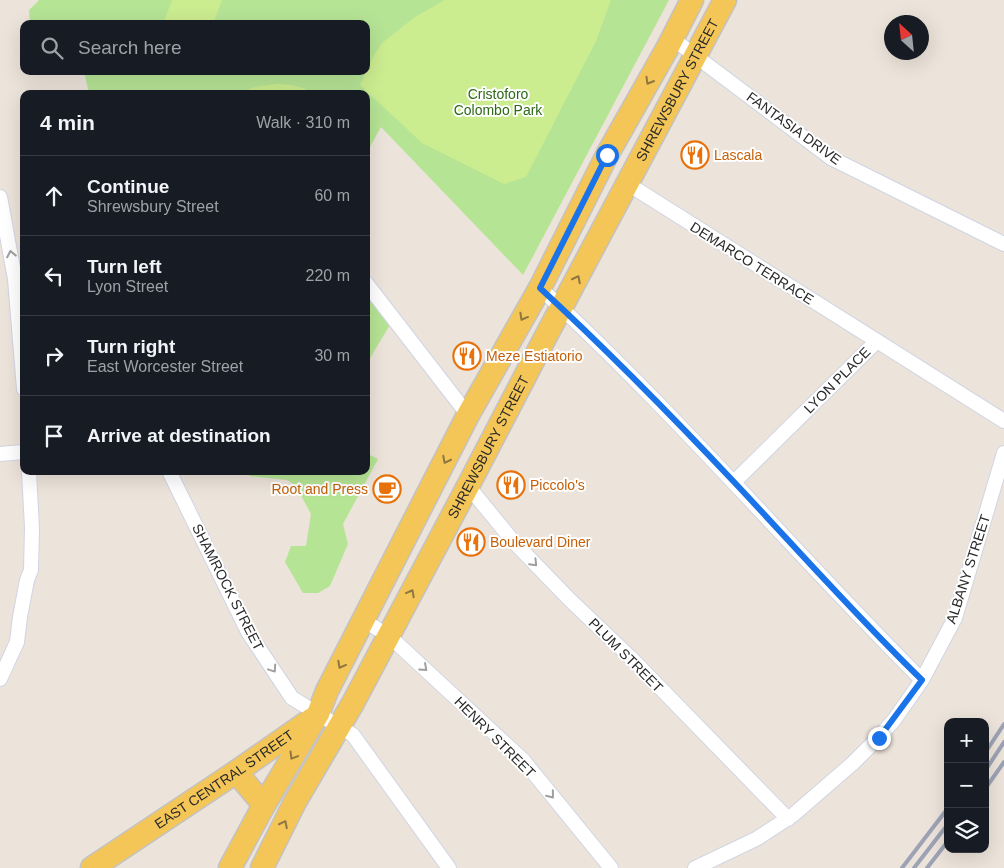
<!DOCTYPE html>
<meta charset="utf-8">
<style>
body{margin:0;font-family:Arial,sans-serif;background:#20242c;color:#f1f3f6}
.controls{position:absolute;right:15px;bottom:15px;display:grid;overflow:hidden;border-radius:10px;box-shadow:0 5px 20px #0002}
.controls button{width:45px;height:45px;display:grid;place-items:center;padding:0;border:0;border-bottom:1px solid #363941;background:#171b24;color:#f1f3f6;font:25px sans-serif}
.compass{position:absolute;left:884px;top:15px;width:45px;height:45px;border-radius:50%;background:#171b24;box-shadow:0 5px 20px #0002;rotate:333deg}
.stop{position:absolute;width:15px;height:15px;margin:-11px;border:4px solid #1a73e8;border-radius:50%;background:#fff}
.stop.end{background:#1a73e8;border-color:#fff;box-shadow:0 1px 5px #0008}
.list{margin:0;padding:0;list-style:none}
h2{display:flex;justify-content:space-between;align-items:center;height:65px;margin:0;padding:0 20px;font-size:21px}
h2 small{font-size:16px;font-weight:400;color:#9ea1a6}
.list li{display:grid;grid-template-columns:32px 1fr auto;gap:15px;align-items:center;box-sizing:border-box;height:80px;padding:0 20px;border-top:1px solid #363941}
.list b{display:block;font-size:19px;white-space:nowrap}
.list p{margin:0;font-size:16px;white-space:nowrap;color:#9ea1a6}
.list em{font-size:16px;font-style:normal;color:#9ea1a6}
.icon{flex:none;width:28px;height:28px;fill:none;stroke:currentColor;stroke-width:2;stroke-linecap:round;stroke-linejoin:round}
.map{position:relative;flex:none;width:1004px;height:868px;overflow:hidden}
.search{position:absolute;background:#171b24;box-shadow:0 5px 20px #0002;left:20px;top:20px;width:350px;height:55px;display:flex;align-items:center;gap:12px;box-sizing:border-box;padding:0 18px;border-radius:10px;color:#9ea1a6;font-size:19px}
.panel{position:absolute;background:#171b24;box-shadow:0 5px 20px #0002;left:20px;top:90px;width:350px;height:385px;border-radius:10px}
.map>svg:first-child{display:block}
.green{fill:#b6e495}
.pitch{fill:#ccec90}
.lines{fill:none;stroke-linecap:round;stroke-linejoin:round}
.minor-casing{stroke:#d0d5e3;stroke-width:16}
.primary-casing{stroke:#c3c3c3;stroke-width:25}
.minor{stroke:#fff;stroke-width:14}
.primary{stroke:#f4c557;stroke-width:22}
.rail{stroke:#9da2b4;stroke-width:4}
.oneway{stroke:#8e7740}
.oneway2{stroke:#9f9f9f}
.route{stroke:#1a73e8;stroke-width:6}
.labels{text-anchor:middle;dominant-baseline:central;stroke-width:4;stroke-linejoin:round;paint-order:stroke}
.street-label{font-size:14px;fill:#292929;stroke:#fff}
.park-label{font-size:14px;fill:#2e6818;stroke:#fff}
.food-label{font-size:14px;fill:#c56008;stroke:#fff;text-anchor:start}
</style>
<div class="map">
<svg width="1004" height="868" viewBox="0 0 1004 868">
<rect width="100%" height="100%" fill="#ece3da"/>
<path class="green" d="M39 0H669L523 275 381 127 366 154V94H85L88 89 84 71H366V24H30L29 10Z
M366 291 391 323 366 365Z
M366 453 378 459 343 524 348 544 330 586 318 593H303L285 562 291 546H306L311 514 296 486 287 480 249 476V471H366Z"/>
<path class="pitch" d="M172 0H222L213 24H163Z
M445 0H611L596 41 526 177 504 184 422 143 360 85 373 57 382 43 415 17Z
M278 84C291 85 302 85 313 94H239L254 87Z"/>
<g class="lines">
<g class="minor-casing">
<path id="minor" d="M673 39 831 158 1004 244
M628 184 1004 421
M0 197 15 279 24 389
M366 283 468 415
M540 288C674 411 793 551 922 680
M0 454 24 452
M169 471 248 632 292 698 353 735 449 868
M734 482 876 342
M468 486 513 541 570 600 630 657 788 819
M364 621 388 635 523 760 611 868
M0 679 17 642 20 617 27 580 31 570 32 528 29 471
M695 868 756 839 793 815 853 763 879 737 894 720 922 680 955 618 1004 453"/>
</g>
<g class="primary-casing">
<g id="primary">
<path d="M236 772 264 805"/>
<path id="s1" d="M92 868 236 772 312 719"/>
<path d="M230 868 264 805 318 714 327 691 468 415 540 288 607 155 668 47 692 0"/>
<path id="s2" d="M262 868 295 802 353 703 468 486 545 338 725 0"/>
</g>
</g>
<use href="#minor" class="minor"/>
<use href="#primary" class="primary"/>
<path class="rail" d="M985 753 1004 724
M985 771 1004 742
M985 789 1004 762
M902 868 948 808
M914 868 948 824
M927 868 948 841"/>
</g>
<defs><path id="oneway-chevron" d="M-2-3.5L2.5 0L-2 3.5" fill="none" stroke-width="1.6" stroke-linecap="round" stroke-linejoin="round" transform="scale(1.25)"/></defs>
<g class="oneway">
<use href="#oneway-chevron" transform="translate(649 81) rotate(120)"/>
<use href="#oneway-chevron" transform="translate(577 279) rotate(-63)"/>
<use href="#oneway-chevron" transform="translate(523 317) rotate(119)"/>
<use href="#oneway-chevron" transform="translate(446 460) rotate(117)"/>
<use href="#oneway-chevron" transform="translate(411 593) rotate(-62)"/>
<use href="#oneway-chevron" transform="translate(341 665) rotate(118)"/>
<use href="#oneway-chevron" transform="translate(293 756) rotate(121)"/>
<use href="#oneway-chevron" transform="translate(284 824) rotate(-63)"/>
</g>
<g class="oneway2">
<use href="#oneway-chevron" transform="translate(11 254) rotate(-101)"/>
<use href="#oneway-chevron" transform="translate(534 563) rotate(46)"/>
<use href="#oneway-chevron" transform="translate(424 668) rotate(42)"/>
<use href="#oneway-chevron" transform="translate(273 669) rotate(56)"/>
<use href="#oneway-chevron" transform="translate(551 795) rotate(51)"/>
</g>
<g class="lines">
<path class="route" d="M607 155 540 288C607 350 672 416 735 483 797 549 857 617 922 680L879 738"/>
</g>
<defs>
<g id="restaurant-ring" transform="scale(1.4375)"><circle r="9.5" fill="#fff" stroke="#e8710a" stroke-width="1.5"/><path d="M-5-6h1v4h1v-4h1v4h1v-4h1v5L-1.5 .5V6h-2V.5L-5-1ZM5-6V6H3V1.5H1.5Q1.5-4 5-6Z" fill="#e8710a"/></g>
<g id="cafe-ring" transform="scale(1.4375)"><circle r="9.5" fill="#fff" stroke="#e8710a" stroke-width="1.5"/><path d="M-5.5-4.5H6V0H3Q3 3.5 0 3.5H-2.5Q-5.5 3.5-5.5 0ZM3-3.2v2h1.7v-2ZM-6 4.5H4V6H-6Z" fill="#e8710a"/></g>
</defs>
<g fill-rule="evenodd">
<use href="#restaurant-ring" x="695" y="155"/>
<use href="#restaurant-ring" x="467" y="356"/>
<use href="#restaurant-ring" x="511" y="485"/>
<use href="#cafe-ring" x="387" y="489"/>
<use href="#restaurant-ring" x="471" y="542"/>
</g>
<g class="labels">
<g class="street-label">
<text stroke="none"><textPath href="#s2" startOffset="882">SHREWSBURY STREET</textPath></text>
<text transform="translate(794 128) rotate(36)">FANTASIA DRIVE</text>
<text transform="translate(752 263) rotate(32)">DEMARCO TERRACE</text>
<text transform="translate(837 380) rotate(-45)">LYON PLACE</text>
<text stroke="none"><textPath href="#s2" startOffset="478">SHREWSBURY STREET</textPath></text>
<text transform="translate(968 569) rotate(-72)">ALBANY STREET</text>
<text transform="translate(228 587) rotate(63)">SHAMROCK STREET</text>
<text transform="translate(626 655) rotate(45)">PLUM STREET</text>
<text transform="translate(495 737) rotate(45)">HENRY STREET</text>
<text stroke="none"><textPath href="#s1" startOffset="159">EAST CENTRAL STREET</textPath></text>
</g>
<g class="park-label">
<text x="498" y="94">Cristoforo<tspan x="498" dy="16">Colombo Park</tspan></text>
</g>
<g class="food-label">
<text x="714" y="155">Lascala</text>
<text x="486" y="356">Meze Estiatorio</text>
<text x="530" y="485">Piccolo's</text>
<text x="368" y="489" text-anchor="end">Root and Press</text>
<text x="490" y="542">Boulevard Diner</text>
</g>
</g>
</svg>
<div class="controls">
<button>+</button>
<button>−</button>
<button><svg class="icon" aria-label="layers" viewBox="0 0 24 24"><path d="M12 4l9 5-9 5-9-5zM3 14l9 5 9-5"/></svg></button>
</div>
<svg class="compass" viewBox="-18 -18 36 36"><path d="M0-13l5 13h-10z" fill="#e53935"/><path d="M0 13l5-13h-10z" fill="#9ea1a6"/></svg>
<div class="stop" style="left:607px;top:155px"></div>
<div class="stop end" style="left:879px;top:738px"></div>
<div class="search"><svg class="icon" aria-label="search" viewBox="0 0 24 24"><circle cx="10" cy="10" r="6"/><path d="M15 15l6 6"/></svg>Search here</div>
<section class="panel">
<h2>4 min<small>Walk · 310 m</small></h2>
<ul class="list">
<li><svg class="icon" aria-label="ahead" viewBox="0 0 24 24"><path d="M12 20V5M6 11l6-6 6 6"/></svg><div><b>Continue</b><p>Shrewsbury Street</p></div><em>60 m</em></li>
<li><svg class="icon" aria-label="left" viewBox="0 0 24 24"><path d="M17 20v-9H6M10 6l-5 5 5 5"/></svg><div><b>Turn left</b><p>Lyon Street</p></div><em>220 m</em></li>
<li><svg class="icon" aria-label="right" viewBox="0 0 24 24"><path d="M7 20v-9h11M14 6l5 5-5 5"/></svg><div><b>Turn right</b><p>East Worcester Street</p></div><em>30 m</em></li>
<li><svg class="icon" aria-label="arrive" viewBox="0 0 24 24"><path d="M6 21V4h12l-3 4 3 4H6"/></svg><div><b>Arrive at destination</b></div></li>
</ul>
</section>
</div>
